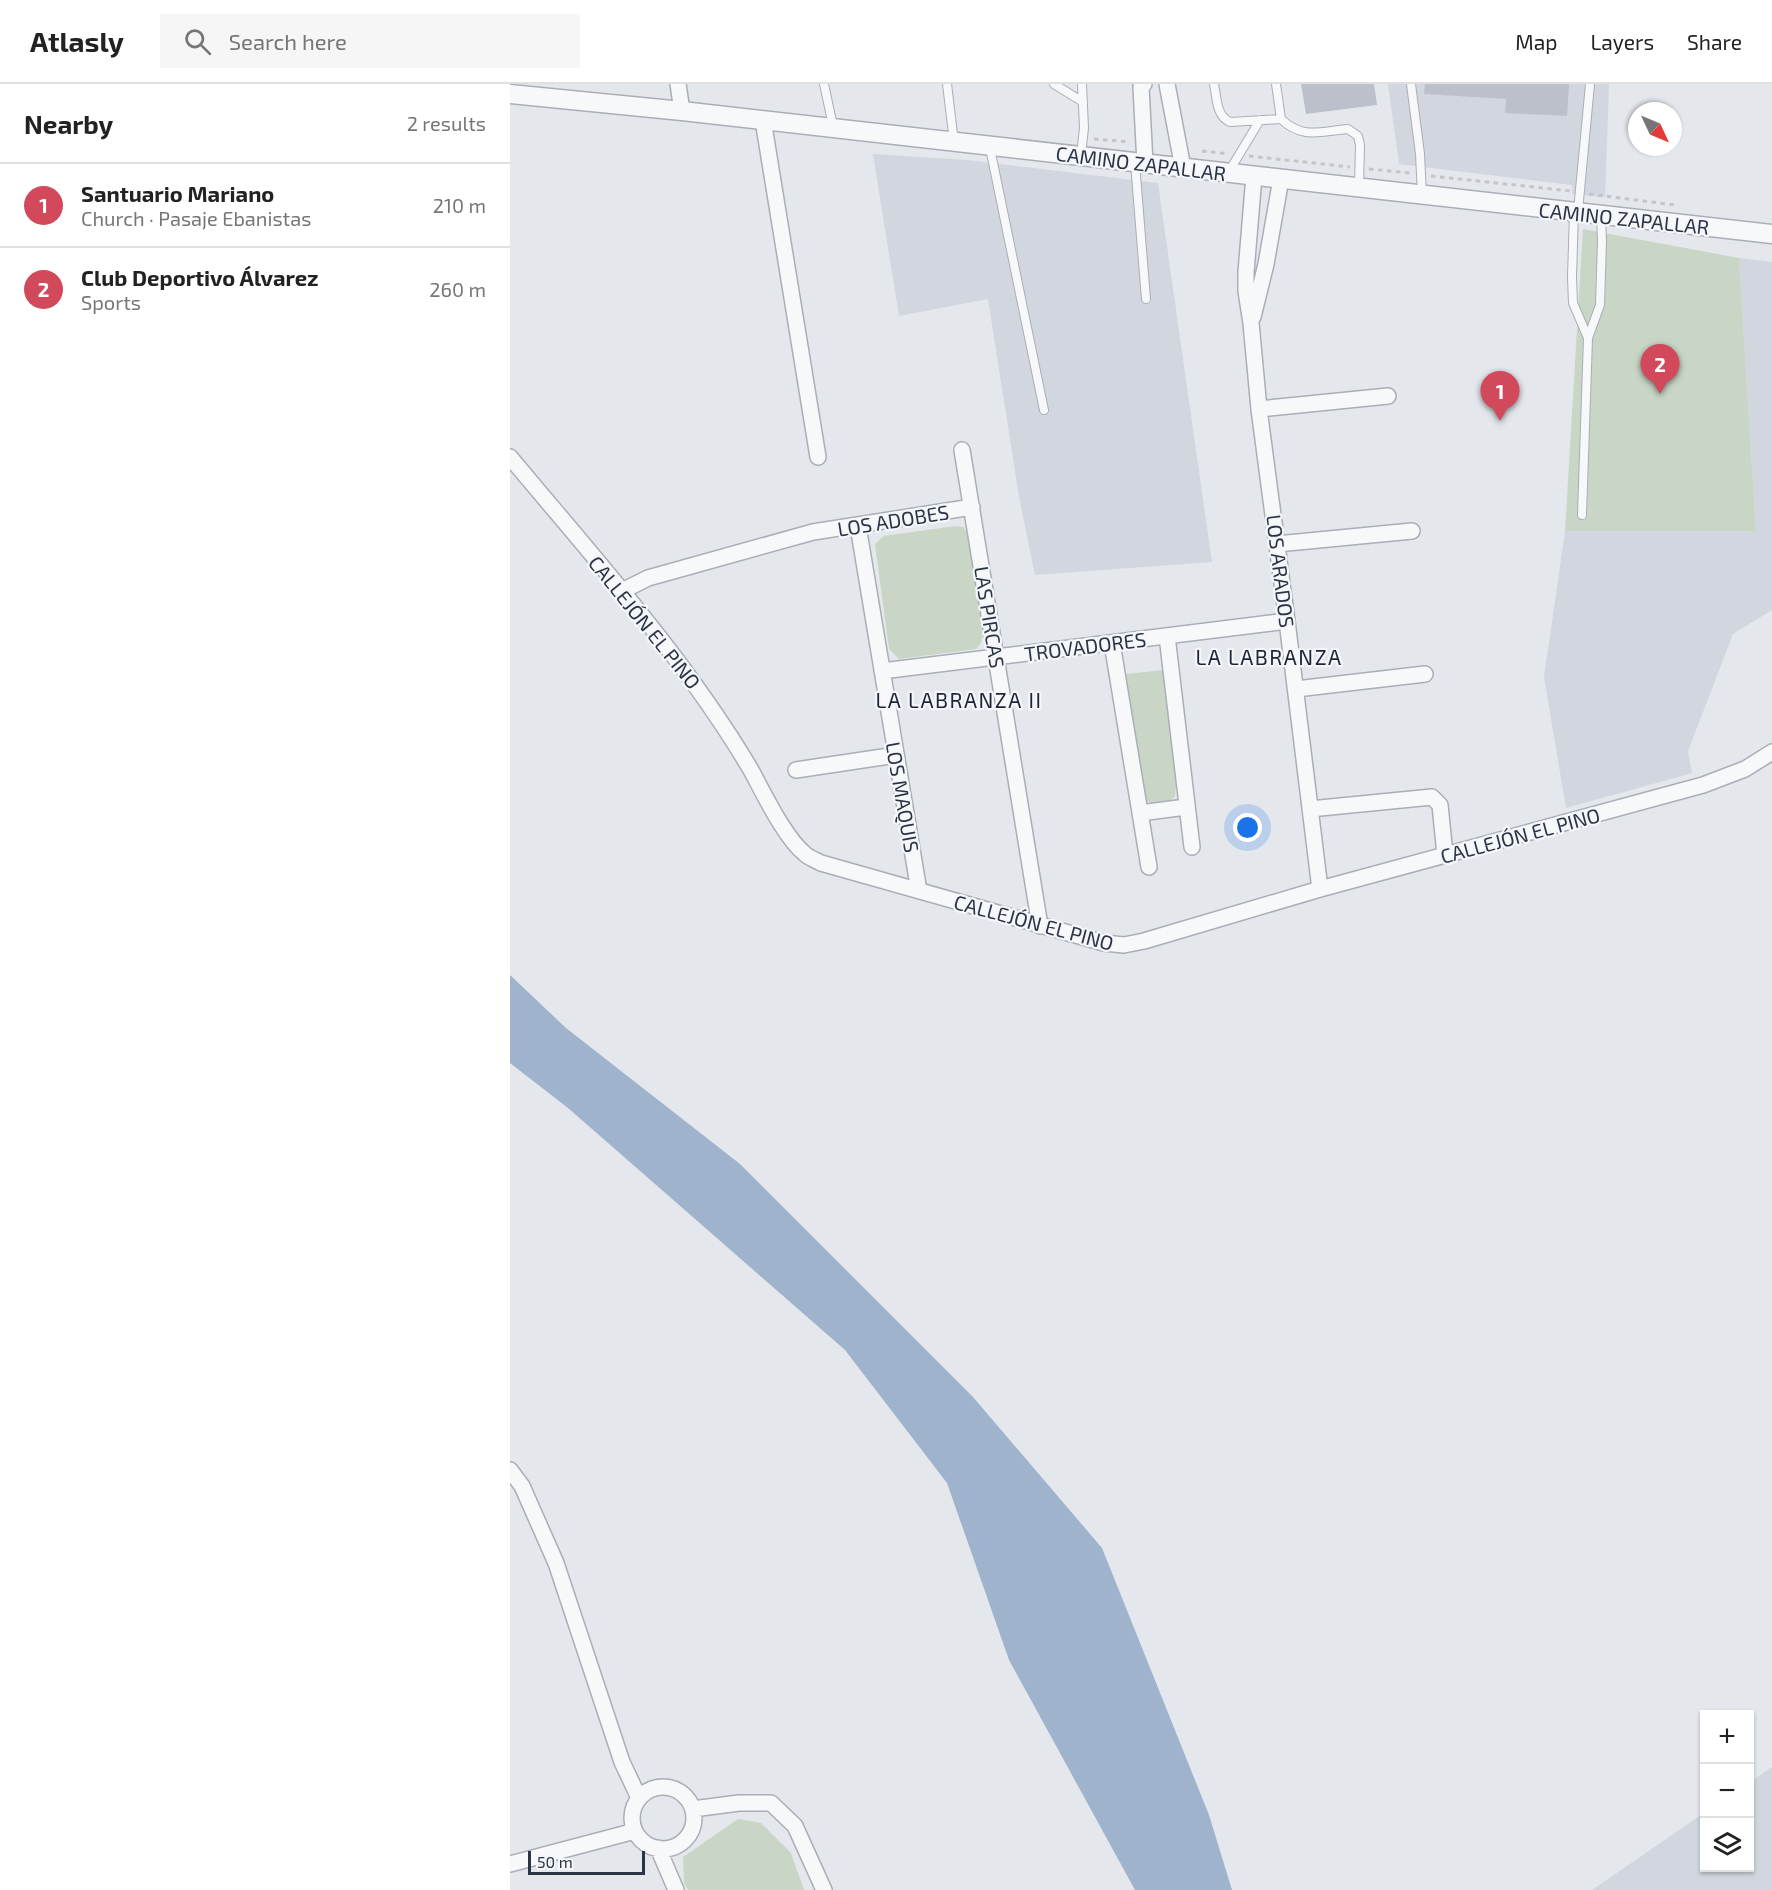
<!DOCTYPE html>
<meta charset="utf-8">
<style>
body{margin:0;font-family:"Exo 2",sans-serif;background:#f6f6f6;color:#222}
.controls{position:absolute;right:18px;bottom:18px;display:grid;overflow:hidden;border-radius:0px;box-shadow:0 2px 4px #0004}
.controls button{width:54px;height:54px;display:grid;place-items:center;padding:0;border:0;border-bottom:2px solid #e0e0e0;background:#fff;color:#222;font:30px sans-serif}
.compass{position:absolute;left:1118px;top:18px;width:54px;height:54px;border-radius:50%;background:#fff;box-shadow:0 2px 4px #0004;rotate:134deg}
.scale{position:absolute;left:18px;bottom:15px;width:117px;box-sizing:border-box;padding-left:6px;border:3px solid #2b3445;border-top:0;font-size:16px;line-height:21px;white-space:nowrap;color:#2b3445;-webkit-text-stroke:4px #f4f6f9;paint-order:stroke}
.you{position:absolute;left:738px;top:744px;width:21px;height:21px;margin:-15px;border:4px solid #fff;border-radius:50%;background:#1a73e8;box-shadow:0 0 0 9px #1a73e833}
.badge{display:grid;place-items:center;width:39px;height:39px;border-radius:50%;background:#d1495b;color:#fff;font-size:20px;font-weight:700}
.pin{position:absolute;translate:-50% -50px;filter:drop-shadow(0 2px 3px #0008)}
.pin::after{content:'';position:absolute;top:32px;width:21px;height:18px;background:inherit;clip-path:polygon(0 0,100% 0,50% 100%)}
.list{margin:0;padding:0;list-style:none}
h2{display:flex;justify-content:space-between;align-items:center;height:78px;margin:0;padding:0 24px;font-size:26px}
h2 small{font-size:20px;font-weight:400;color:#767676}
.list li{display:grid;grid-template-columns:39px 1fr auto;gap:18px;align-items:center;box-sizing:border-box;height:84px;padding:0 24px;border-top:2px solid #e0e0e0}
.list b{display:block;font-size:22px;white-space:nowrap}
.list p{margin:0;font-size:20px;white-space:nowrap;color:#767676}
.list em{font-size:20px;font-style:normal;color:#767676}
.icon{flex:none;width:33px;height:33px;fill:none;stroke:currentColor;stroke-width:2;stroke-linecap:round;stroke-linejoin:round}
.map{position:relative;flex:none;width:1262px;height:1806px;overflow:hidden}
header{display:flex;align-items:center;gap:36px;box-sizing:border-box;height:84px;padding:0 30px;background:#fff;border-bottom:2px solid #e0e0e0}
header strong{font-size:28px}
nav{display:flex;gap:33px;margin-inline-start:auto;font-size:21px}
.search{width:420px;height:54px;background:#f6f6f6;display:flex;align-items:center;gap:15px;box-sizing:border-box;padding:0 21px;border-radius:0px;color:#767676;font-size:22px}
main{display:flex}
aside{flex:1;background:#fff}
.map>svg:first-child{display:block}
.built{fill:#d2d6de}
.green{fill:#c9d6c5}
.water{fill:#9fb4cc}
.building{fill:#bbc0ca}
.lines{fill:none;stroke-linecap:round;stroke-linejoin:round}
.service-casing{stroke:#a9aeb7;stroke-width:10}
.minor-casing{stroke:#a9aeb7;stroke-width:18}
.tertiary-casing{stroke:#a9aeb7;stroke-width:21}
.path{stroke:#c2c5cb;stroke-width:3;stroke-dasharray:4.5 4.5;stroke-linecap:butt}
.service{stroke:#f7f8fa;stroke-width:8}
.minor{stroke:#f7f8fa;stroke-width:15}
.tertiary{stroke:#f7f8fa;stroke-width:18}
.labels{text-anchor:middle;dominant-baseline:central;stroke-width:4.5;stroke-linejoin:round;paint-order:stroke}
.street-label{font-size:20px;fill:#2b3445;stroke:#f4f6f9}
.neighbourhood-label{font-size:21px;letter-spacing:1.5px;fill:#1d2536;stroke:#f4f6f9}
</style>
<header>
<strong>Atlasly</strong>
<div class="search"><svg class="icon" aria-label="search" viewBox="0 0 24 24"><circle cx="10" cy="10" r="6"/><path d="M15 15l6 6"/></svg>Search here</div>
<nav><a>Map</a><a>Layers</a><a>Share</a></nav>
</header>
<main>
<aside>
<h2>Nearby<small>2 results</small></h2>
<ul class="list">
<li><span class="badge">1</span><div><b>Santuario Mariano</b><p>Church · Pasaje Ebanistas</p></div><em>210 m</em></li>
<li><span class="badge">2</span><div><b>Club Deportivo Álvarez</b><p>Sports</p></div><em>260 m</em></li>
</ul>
</aside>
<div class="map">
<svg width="1262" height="1806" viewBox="0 0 1262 1806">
<rect width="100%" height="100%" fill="#e4e7ec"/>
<path class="built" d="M878 0H1099L1095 113 1062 110V101L889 80Z
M363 70 457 76 648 99 702 478 525 491 509 413 478 215 389 232Z
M1229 174 1262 178V526L1223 550 1178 667 1182 689 1056 724 1034 593 1055 447 1246 446Z
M1262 1683V1806H1082L1194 1729V1784H1240V1698Z"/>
<path class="green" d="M1073 145 1229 174 1246 447H1055Z
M445 442 453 443 458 450 473 549 471 559 466 565 389 575 379 565 365 460 374 452Z
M653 586 666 700 665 712 660 717 642 719 637 717 634 707 616 590Z
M228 1735 251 1739 281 1769 294 1806H178L174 1799 173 1773Z"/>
<path class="water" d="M0 891 56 944 230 1080 463 1313 592 1464 699 1731 722 1806H625L499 1576 437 1399 335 1266 58 1024 0 979Z"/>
<path class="building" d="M791 0H864L867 21 796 30Z
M915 0H1059L1057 32 995 29 996 15 914 10Z"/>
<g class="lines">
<g class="service-casing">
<path id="service" d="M314 0 323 42
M437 0 444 58
M544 0 573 18
M704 0C707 14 706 32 720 38L771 35
M766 0 771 35C793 56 811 47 838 45L848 52 850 61 849 102
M901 0 910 70 912 111
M480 64 534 326
M571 71 574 44 572 0
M625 79 636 215
M718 89 750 36
M1068 127 1080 0
M1064 128 1062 193 1063 219 1078 254
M1072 431 1078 254 1090 221 1092 157 1091 132"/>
</g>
<g class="minor-casing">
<path id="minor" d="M168 0 172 27
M634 0 631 3 635 80
M657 0 673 84
M253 36 308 373
M744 92 736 188V207L741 239 749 325 777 537 810 805
M743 233 756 180 771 95
M749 325 878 312
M452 366 530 842
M0 373C84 474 174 573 241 686 254 710 275 754 295 770 299 774 306 776 311 779L594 859 614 861 634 857 810 805 1193 701 1235 685 1262 668
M348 442 409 807
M767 460 902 447
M112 507 138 494 303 448 462 423
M657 552 682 763
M602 559 639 783
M372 587 777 537
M786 605 915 590
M286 686 386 671
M800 725 922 713 930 721 935 771
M630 729 676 723
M0 1386 12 1402 46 1479 112 1678 129 1714
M122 1734a31 31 0 1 1 62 0a31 31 0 1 1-62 0Z
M183 1725 229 1719H261L285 1742 314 1806
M148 1764 166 1806
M0 1780 125 1747"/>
</g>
<g class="tertiary-casing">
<path id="tertiary" d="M0 10 172 27 1262 150"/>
</g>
<path class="path" d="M584 55 620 58
M692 67 718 70
M739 72 840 83
M859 85 900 89
M921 92 1061 107
M1079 110 1165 121"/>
<use href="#service" class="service"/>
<use href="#minor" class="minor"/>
<use href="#tertiary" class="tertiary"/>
</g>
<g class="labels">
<g class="street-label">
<text transform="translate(631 79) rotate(7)">CAMINO ZAPALLAR</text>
<text transform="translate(1114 134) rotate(6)">CAMINO ZAPALLAR</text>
<text transform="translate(383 436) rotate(-9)">LOS ADOBES</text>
<text transform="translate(771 487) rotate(83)">LOS ARADOS</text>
<text transform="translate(480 533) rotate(81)">LAS PIRCAS</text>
<text transform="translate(135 538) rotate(51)">CALLEJÓN EL PINO</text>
<text transform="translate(575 562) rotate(-7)">TROVADORES</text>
<text transform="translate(393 713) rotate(80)">LOS MAQUIS</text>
<text transform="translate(1010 751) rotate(-15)">CALLEJÓN EL PINO</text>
<text transform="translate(524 838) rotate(15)">CALLEJÓN EL PINO</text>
</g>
<g class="neighbourhood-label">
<text x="759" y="572">LA LABRANZA</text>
<text x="449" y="615">LA LABRANZA II</text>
</g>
</g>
</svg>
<div class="controls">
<button>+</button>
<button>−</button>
<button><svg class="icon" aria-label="layers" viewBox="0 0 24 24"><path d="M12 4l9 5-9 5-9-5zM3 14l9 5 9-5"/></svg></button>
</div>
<svg class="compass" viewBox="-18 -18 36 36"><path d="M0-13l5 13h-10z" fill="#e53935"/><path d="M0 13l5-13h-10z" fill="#767676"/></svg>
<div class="scale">50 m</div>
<div class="you"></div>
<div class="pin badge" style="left:990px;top:337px">1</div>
<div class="pin badge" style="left:1150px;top:310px">2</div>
</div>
</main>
